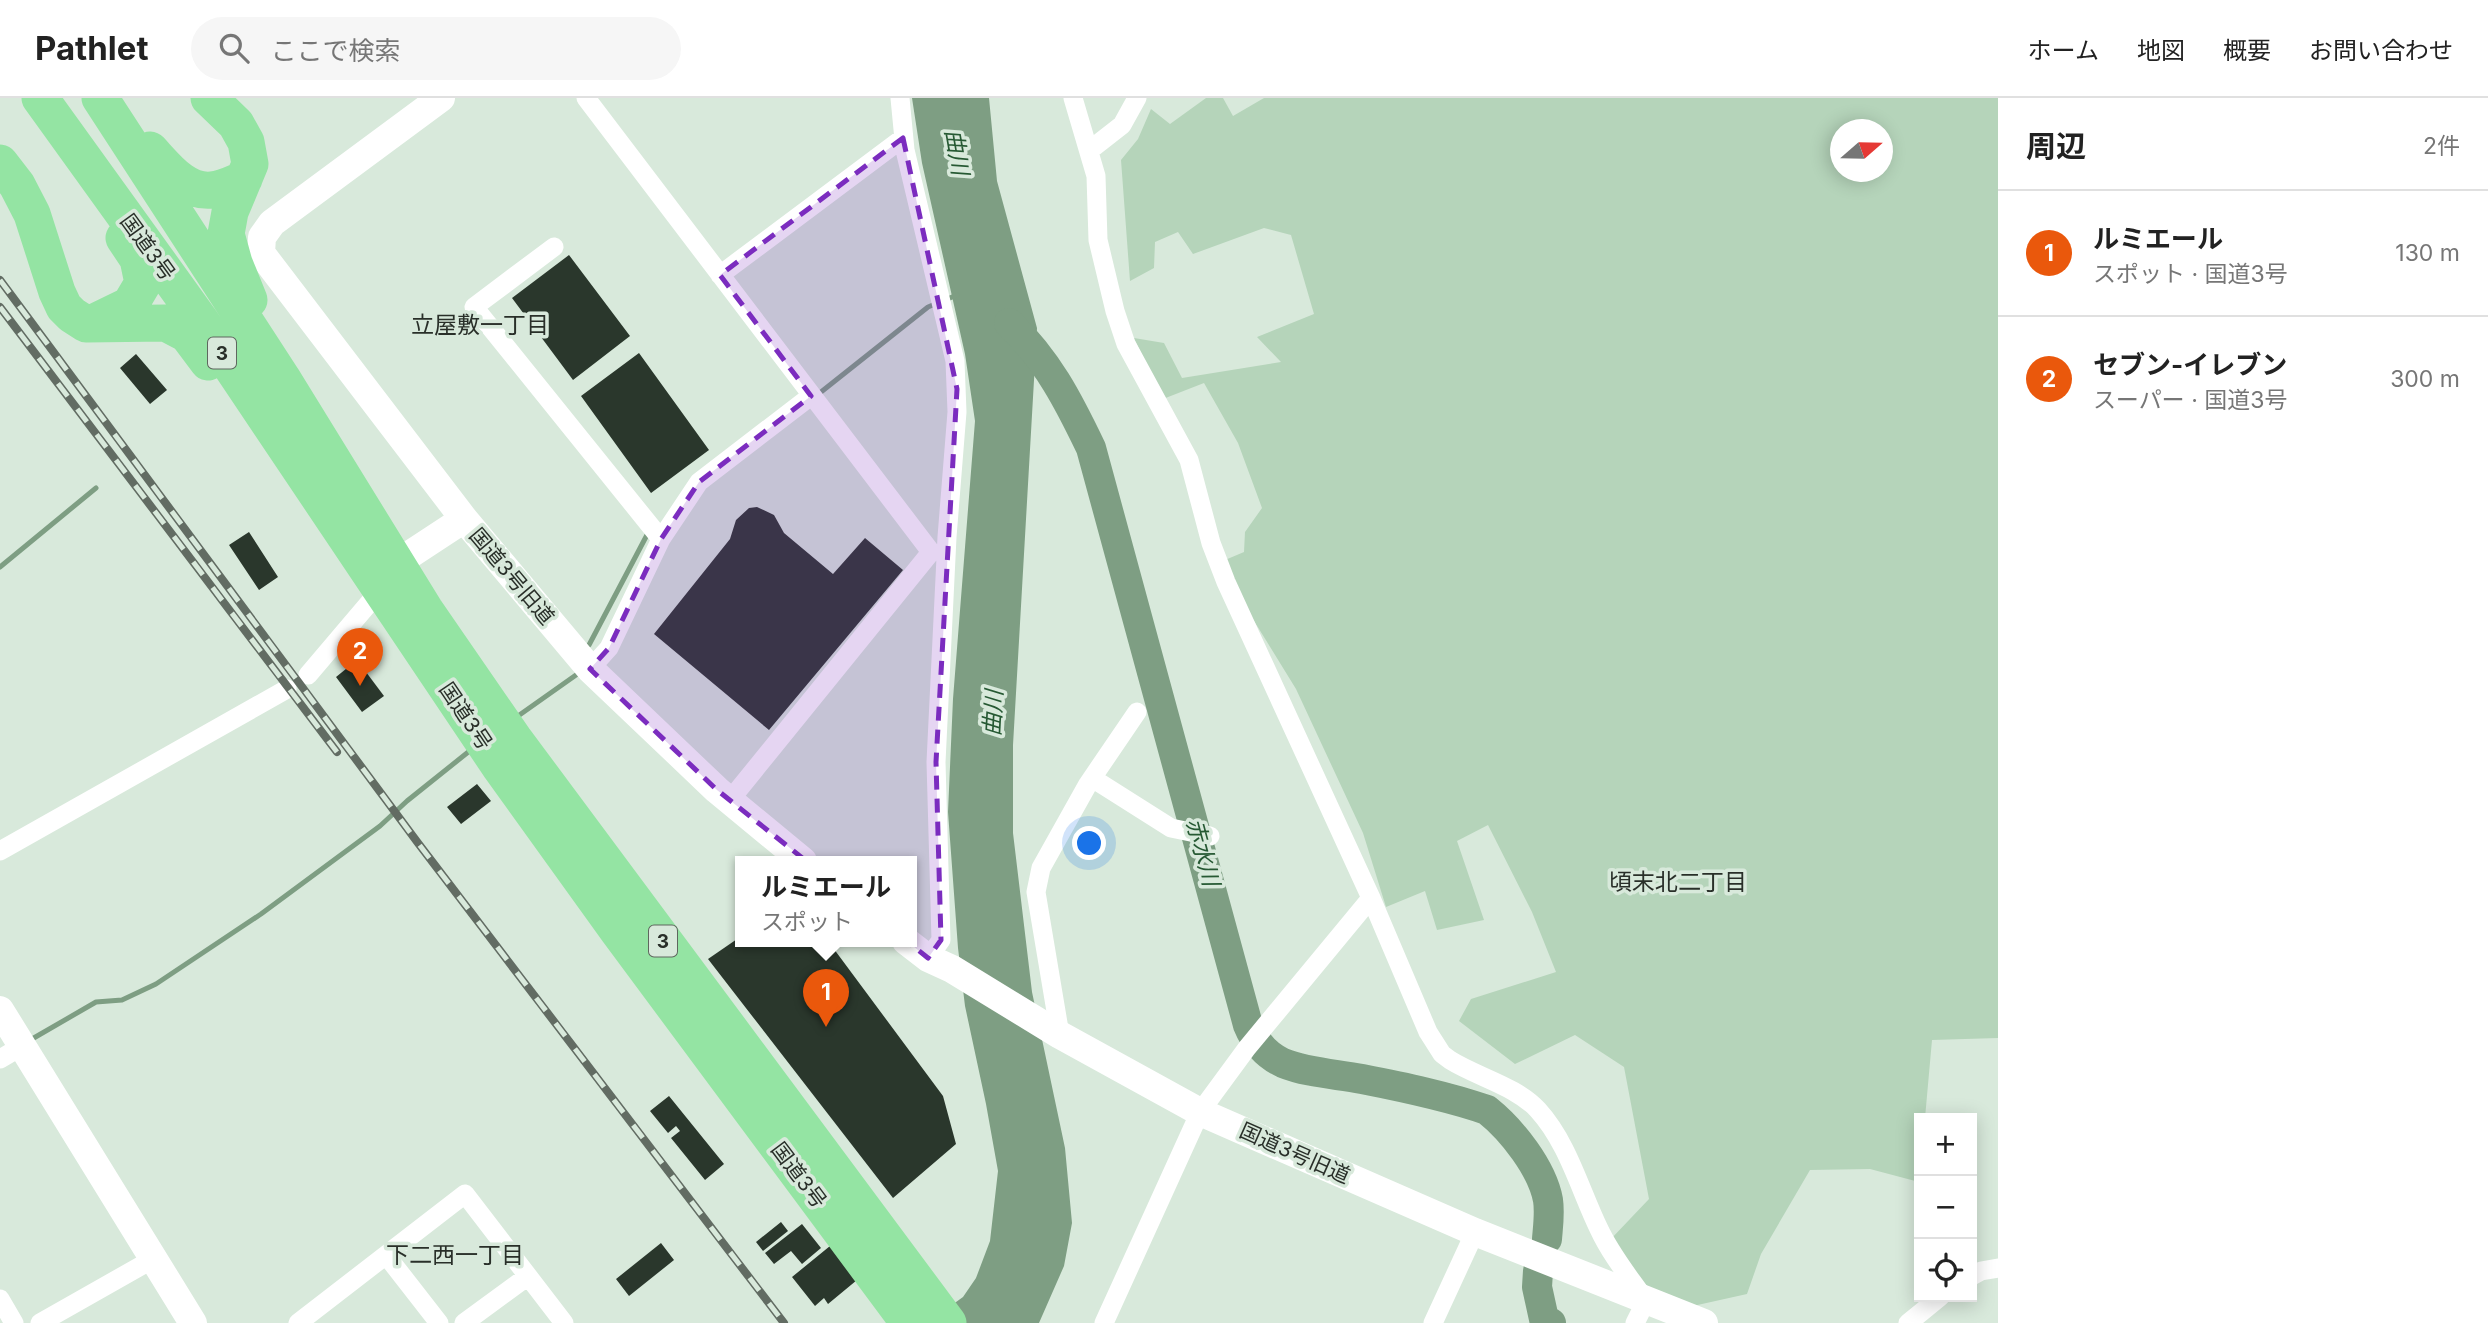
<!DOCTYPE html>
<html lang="ja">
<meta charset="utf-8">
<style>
body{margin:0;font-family:Inter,"Noto Sans JP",sans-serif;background:#f6f6f6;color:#222}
.controls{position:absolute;right:21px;bottom:21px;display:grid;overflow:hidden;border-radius:0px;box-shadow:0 4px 18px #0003}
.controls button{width:63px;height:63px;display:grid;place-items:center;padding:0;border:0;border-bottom:2px solid #e0e0e0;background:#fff;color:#222;font:35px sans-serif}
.compass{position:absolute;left:1830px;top:21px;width:63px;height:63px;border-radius:50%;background:#fff;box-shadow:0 4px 18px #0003;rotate:70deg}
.you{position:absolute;left:1090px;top:746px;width:24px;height:24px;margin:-18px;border:5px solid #fff;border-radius:50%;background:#1a73e8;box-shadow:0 0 0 10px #1a73e833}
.badge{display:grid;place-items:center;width:46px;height:46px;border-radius:50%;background:#ea580c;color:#fff;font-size:23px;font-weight:700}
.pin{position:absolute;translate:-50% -58px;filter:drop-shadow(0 2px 4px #0008)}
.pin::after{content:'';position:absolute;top:37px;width:24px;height:21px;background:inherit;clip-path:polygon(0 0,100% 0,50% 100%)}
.popup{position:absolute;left:735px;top:758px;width:182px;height:91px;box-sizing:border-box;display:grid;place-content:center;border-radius:0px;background:#fff;filter:drop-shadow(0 2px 5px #0005);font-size:23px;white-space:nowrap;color:#767676}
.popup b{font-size:26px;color:#222}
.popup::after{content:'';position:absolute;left:50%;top:100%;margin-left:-14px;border:14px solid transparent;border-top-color:#fff}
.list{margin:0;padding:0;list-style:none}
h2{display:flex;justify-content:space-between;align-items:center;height:91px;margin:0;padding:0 28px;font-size:30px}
h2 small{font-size:23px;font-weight:400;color:#767676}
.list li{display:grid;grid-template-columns:46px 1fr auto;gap:21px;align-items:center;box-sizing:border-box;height:126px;padding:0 28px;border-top:2px solid #e0e0e0}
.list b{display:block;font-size:26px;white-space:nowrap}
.list p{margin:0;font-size:23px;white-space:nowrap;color:#767676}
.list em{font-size:23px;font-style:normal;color:#767676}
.icon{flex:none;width:38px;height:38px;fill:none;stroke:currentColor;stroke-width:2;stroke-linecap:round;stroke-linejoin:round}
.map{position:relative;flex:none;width:1998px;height:1225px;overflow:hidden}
header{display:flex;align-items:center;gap:42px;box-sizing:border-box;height:98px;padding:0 35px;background:#fff;border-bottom:2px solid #e0e0e0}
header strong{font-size:33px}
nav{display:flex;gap:38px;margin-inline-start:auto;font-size:24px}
.search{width:490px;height:63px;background:#f6f6f6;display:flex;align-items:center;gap:18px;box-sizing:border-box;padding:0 24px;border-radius:38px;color:#767676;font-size:26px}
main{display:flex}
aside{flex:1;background:#fff}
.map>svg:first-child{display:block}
.green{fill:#b5d4ba;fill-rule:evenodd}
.water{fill:#7e9e83}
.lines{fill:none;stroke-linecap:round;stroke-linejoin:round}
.stream{stroke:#7e9e83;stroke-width:5}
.river{stroke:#7e9e83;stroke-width:30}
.building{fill:#2a372c}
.street{stroke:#fff;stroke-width:19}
.secondary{stroke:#fff;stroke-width:28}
.highway{stroke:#94e4a3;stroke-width:37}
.rail-casing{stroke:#626c63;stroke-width:8}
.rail{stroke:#d8e9db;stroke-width:5;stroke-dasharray:16;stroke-linecap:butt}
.marked{fill:#7b2cbf;fill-opacity:0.2;stroke:#7b2cbf;stroke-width:5;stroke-dasharray:14 9;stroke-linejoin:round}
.labels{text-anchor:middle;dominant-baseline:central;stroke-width:7;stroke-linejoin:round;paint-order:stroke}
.shield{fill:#d8e9db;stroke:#5e675e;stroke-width:2}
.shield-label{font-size:19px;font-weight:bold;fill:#292f29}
.street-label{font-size:21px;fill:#292f29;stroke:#d8e9db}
.water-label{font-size:23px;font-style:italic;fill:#265933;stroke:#d8e9db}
.neighbourhood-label{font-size:23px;fill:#292f29;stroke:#d8e9db}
</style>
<header>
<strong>Pathlet</strong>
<div class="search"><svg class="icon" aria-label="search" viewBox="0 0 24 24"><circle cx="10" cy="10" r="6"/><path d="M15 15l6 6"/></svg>ここで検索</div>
<nav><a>ホーム</a><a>地図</a><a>概要</a><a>お問い合わせ</a></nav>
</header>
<main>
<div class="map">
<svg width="1998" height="1225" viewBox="0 0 1998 1225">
<rect width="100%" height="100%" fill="#d8e9db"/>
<path class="green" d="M1206 0H1223L1233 18 1264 0H1998V940L1932 942 1925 1020H1919V1084L1870 1071 1810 1072 1761 1156 1747 1196 1693 1208 1649 1193 1610 1142 1649 1101 1624 969 1575 937 1515 966 1459 923 1471 901 1556 874 1532 814 1488 727 1457 743 1484 822 1437 832 1425 793 1386 809 1363 735 1296 591 1251 518 1225 462 1244 454 1245 434 1262 410 1238 345 1204 285 1163 301 1134 240 1164 245 1182 280 1281 264 1257 239 1314 216 1291 137 1264 130 1193 156 1178 134 1155 144 1154 170 1130 183 1121 62 1138 41 1151 11 1170 26ZM1840 32H1882V74H1840Z"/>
<path class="water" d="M912 0H989L997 83 1037 230 1013 647V735L1032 894 1065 1050 1072 1125 1064 1168 1039 1225H927L963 1199 976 1180 990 1143 998 1073 986 1006 965 908 958 850 948 714 953 601 975 323 965 256 922 65Z"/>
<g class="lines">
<path class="stream" d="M821 294 928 209 957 197
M0 469 96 390
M589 547 648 435
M518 618 576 577
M32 941 96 904 122 902 156 886 261 816 380 728 407 703 472 651"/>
<path class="river" d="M1009 225C1048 263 1068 302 1091 350L1248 927C1255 944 1266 957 1283 965 1308 975 1336 976 1362 981 1403 989 1447 998 1487 1012 1512 1032 1542 1070 1548 1102 1550 1115 1548 1128 1547 1141
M1538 1173 1537 1189 1544 1221 1551 1225"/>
</g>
<path class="building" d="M569 157 630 238 573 282 512 200Z
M639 255 709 352 651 395 581 298Z
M136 256 167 292 150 306 120 270Z
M757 409 774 417 784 435 833 476 865 440 903 472 769 632 654 536 730 441 736 422 749 410Z
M249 434 278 479 259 492 229 447Z
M357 562 384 598 362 614 336 579Z
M477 686 491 703 461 726 447 709Z
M740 839V843H828L943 998 956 1046 893 1100 708 861Z
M669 998 724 1066 705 1082 671 1040 680 1033 676 1028 668 1035 650 1013Z
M781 1124 788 1133 763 1153 756 1144Z
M802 1126 821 1150 802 1166 791 1153 774 1166 765 1155Z
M661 1145 674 1162 629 1198 616 1181Z
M830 1148 857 1182 828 1206 824 1200 815 1208 792 1179Z"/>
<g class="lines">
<path class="street" d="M586 0 931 454 730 702
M900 0 905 52 955 263 957 314 947 439 936 664 941 842 928 860
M1073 0 1096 78 1098 142 1115 213 1126 246 1189 362 1211 445 1226 484 1371 800 1428 934 1442 956 1450 962C1477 979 1516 988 1538 1012 1568 1045 1580 1092 1599 1131 1611 1157 1630 1180 1646 1203L1635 1225
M1090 52 1122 27 1137 0
M554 149 474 209 661 441
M720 177 903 40
M590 571 609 550 661 441 699 384 811 298
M308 577 381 491
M1092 680 1171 730 1210 738
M0 753 287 591
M1060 937 1036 794 1041 770 1088 686 1137 614
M0 961 22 948
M386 1157 439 1225
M1972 1178 1981 1173 1998 1170
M0 1201 14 1225
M40 1225 153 1161
M298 1225 465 1096 564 1225
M464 1225 528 1178
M1104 1225 1200 1014 1247 950 1371 800
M1433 1225 1475 1134
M1908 1225 1940 1199"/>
<path class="secondary" d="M441 0 272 125 262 139 261 155 464 421 590 571 717 692 803 763
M386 483 397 465 464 421
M906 843 928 860 952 871 1060 937 1200 1014 1475 1134 1704 1225
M0 912 193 1225"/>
<path class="highway" d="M40 0 200 222 500 669 618 833 909 1225
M100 0 282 280 425 512 514 641 948 1225
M209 0 236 26 246 44 250 66 230 114 226 136 234 165 249 202
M150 52C166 69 185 95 212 92 223 91 234 85 244 81
M0 65 17 87 32 116 57 194 64 209 72 217 86 226 166 225 187 236 208 264
M95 224 130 207 143 185 138 161 124 140"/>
<g class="rail-casing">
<path id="rail" d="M0 182 418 745 784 1225
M0 209 337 654"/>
</g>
<use href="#rail" class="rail"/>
</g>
<path class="marked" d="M903 40 957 291 936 664 941 842 928 860 717 692 590 571 609 550 661 441 699 384 811 298 720 177Z"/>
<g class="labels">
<g class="shield">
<rect x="208" y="239.5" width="28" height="31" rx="5"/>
<rect x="649" y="827.5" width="28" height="31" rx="5"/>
</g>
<g class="shield-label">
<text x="222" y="255">3</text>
<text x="663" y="843">3</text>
</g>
<g class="street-label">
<text transform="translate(148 149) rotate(54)">国道3号</text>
<text transform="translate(512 478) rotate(50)">国道3号旧道</text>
<text transform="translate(466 618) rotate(56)">国道3号</text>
<text transform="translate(1295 1055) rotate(24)">国道3号旧道</text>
<text transform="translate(799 1077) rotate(53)">国道3号</text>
</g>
<g class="water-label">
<text transform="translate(957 54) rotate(80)">曲川</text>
<text transform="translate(993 615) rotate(-87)">曲川</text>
<text transform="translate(1203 754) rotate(75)">赤水川</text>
</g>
<g class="neighbourhood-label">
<text x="480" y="227">立屋敷一丁目</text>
<text x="1678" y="784">頃末北二丁目</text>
<text x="455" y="1157">下二西一丁目</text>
</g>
</g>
</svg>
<div class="controls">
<button>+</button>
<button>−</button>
<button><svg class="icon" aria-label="locate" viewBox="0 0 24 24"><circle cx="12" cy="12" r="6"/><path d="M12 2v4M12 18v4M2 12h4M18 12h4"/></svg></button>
</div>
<svg class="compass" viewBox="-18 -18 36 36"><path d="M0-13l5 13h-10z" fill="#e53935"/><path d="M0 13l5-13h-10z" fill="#767676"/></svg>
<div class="you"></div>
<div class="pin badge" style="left:826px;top:929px">1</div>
<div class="popup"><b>ルミエール</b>スポット</div>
<div class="pin badge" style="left:360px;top:588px">2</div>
</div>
<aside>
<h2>周辺<small>2件</small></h2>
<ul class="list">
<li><span class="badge">1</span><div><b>ルミエール</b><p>スポット · 国道3号</p></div><em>130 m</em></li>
<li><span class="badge">2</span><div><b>セブン-イレブン</b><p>スーパー · 国道3号</p></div><em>300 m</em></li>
</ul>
</aside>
</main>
